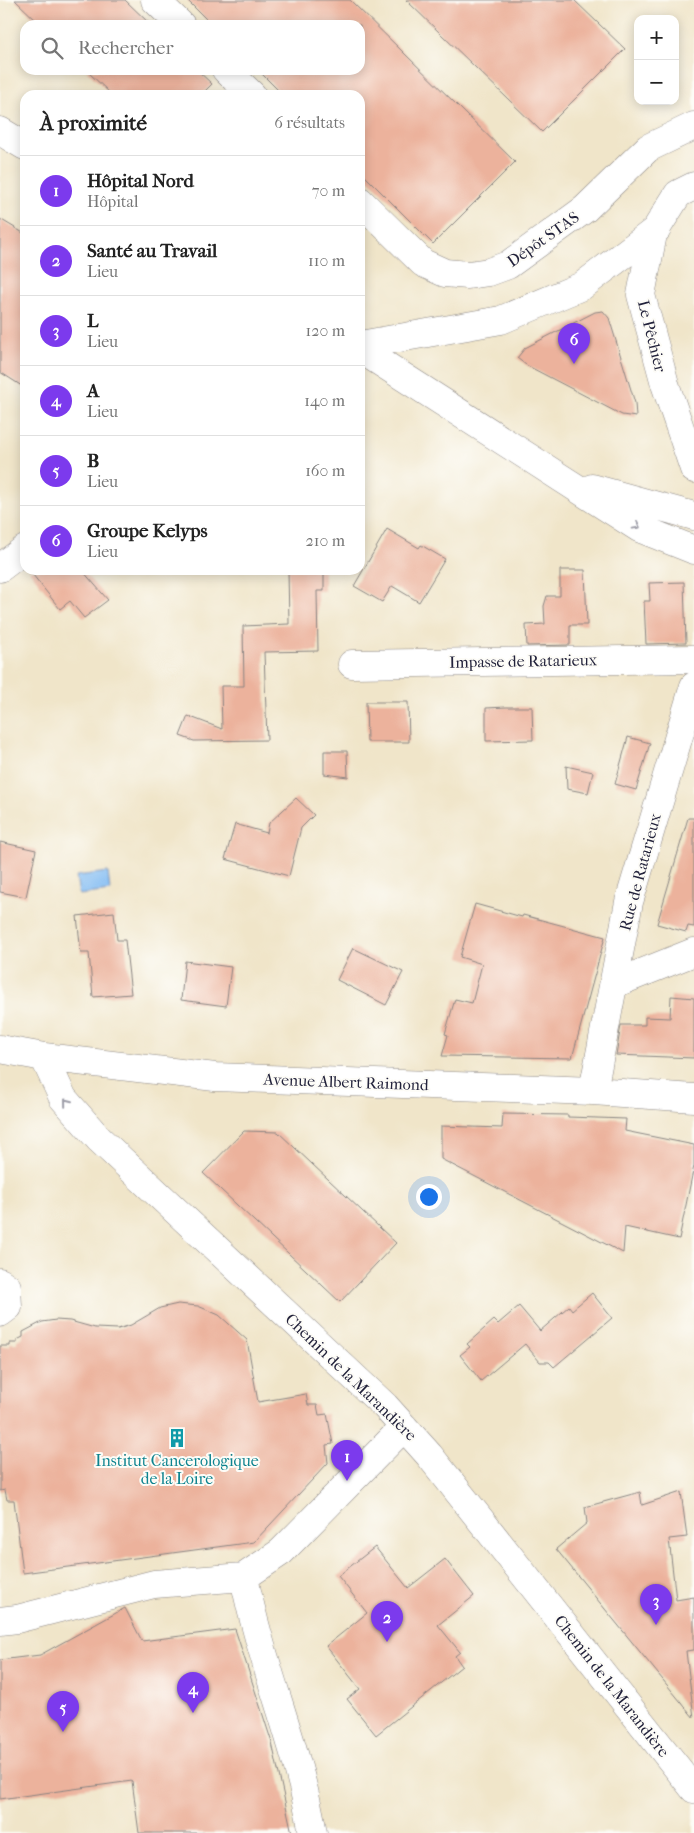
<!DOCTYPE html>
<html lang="fr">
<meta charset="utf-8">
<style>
body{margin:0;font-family:"IM FELL French Canon",serif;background:#f2f2f2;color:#222}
.controls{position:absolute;right:15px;top:15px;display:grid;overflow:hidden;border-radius:10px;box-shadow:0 2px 12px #0003}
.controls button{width:45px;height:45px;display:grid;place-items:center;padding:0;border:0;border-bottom:1px solid #e0e0e0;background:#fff;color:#222;font:25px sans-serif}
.you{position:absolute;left:428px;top:1196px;width:18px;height:18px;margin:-12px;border:4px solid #fff;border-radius:50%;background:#1a73e8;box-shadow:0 0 0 8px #1a73e833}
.badge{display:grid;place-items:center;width:32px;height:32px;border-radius:50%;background:#7c3aed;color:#fff;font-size:16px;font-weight:700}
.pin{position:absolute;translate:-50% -41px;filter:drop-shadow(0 1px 2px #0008)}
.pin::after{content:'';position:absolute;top:26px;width:18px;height:15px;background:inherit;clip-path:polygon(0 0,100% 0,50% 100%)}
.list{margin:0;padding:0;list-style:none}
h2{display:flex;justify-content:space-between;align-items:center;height:65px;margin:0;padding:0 20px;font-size:21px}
h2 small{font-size:16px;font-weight:400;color:#767676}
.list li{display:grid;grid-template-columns:32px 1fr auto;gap:15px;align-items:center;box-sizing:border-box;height:70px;padding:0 20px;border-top:1px solid #e0e0e0}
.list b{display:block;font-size:19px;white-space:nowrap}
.list p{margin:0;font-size:16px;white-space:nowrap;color:#767676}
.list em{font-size:16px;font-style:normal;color:#767676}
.icon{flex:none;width:28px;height:28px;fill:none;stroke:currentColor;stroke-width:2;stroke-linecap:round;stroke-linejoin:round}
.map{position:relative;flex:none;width:694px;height:1833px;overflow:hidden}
.search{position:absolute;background:#fff;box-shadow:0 2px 12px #0003;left:20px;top:20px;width:345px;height:55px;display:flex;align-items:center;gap:12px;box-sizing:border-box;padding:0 18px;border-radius:15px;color:#767676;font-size:19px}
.panel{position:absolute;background:#fff;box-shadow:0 2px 12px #0003;left:20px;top:90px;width:345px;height:485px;border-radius:15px}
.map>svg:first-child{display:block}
.water{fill:#82bcf3;stroke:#526f97}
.building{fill:#ecb29c}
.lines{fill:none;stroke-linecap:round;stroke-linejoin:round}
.minor-casing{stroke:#898482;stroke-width:29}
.major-casing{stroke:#898482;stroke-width:29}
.minor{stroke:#fff;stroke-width:28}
.major{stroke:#fff;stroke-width:28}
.oneway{stroke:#9c9ca7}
.labels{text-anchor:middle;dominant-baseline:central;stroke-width:4;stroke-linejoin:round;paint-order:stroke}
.street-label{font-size:16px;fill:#22223b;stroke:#fdfcf7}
.culture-label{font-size:16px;fill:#0d838f;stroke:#fdfcf7}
</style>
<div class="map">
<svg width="694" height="1833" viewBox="0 0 694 1833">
<rect width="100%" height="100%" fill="#fdfcf7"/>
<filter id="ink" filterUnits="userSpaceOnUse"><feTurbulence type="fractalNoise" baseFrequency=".02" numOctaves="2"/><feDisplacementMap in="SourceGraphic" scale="10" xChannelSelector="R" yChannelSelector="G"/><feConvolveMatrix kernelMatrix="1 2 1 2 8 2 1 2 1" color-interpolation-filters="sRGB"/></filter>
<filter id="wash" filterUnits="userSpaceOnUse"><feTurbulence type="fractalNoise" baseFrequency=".0096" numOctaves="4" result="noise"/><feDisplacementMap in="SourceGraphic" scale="20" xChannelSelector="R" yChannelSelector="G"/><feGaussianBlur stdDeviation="1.12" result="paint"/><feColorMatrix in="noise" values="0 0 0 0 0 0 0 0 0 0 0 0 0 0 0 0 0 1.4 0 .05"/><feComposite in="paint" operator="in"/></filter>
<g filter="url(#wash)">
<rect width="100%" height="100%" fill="#f0e5c9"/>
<path class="water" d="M108 872 110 891 79 895 76 876Z"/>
<g id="blocks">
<path class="building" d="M15 0H125L151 25H41Z
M187 0H350L515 162 433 244 360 171V95H283L258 70H360V25H212Z
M406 0H574L625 49 542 132Z
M86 70H197L212 84 201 95H112Z
M0 219 25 234V388L0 372Z
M603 311 609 318 635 403 636 417 622 415 526 365 517 358 525 348 595 312Z
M387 529 419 548 421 545 445 559 419 602 392 586 382 602 354 586Z
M29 570H82L108 600 84 618 70 601 60 609Z
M288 570H324V591H317L318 651 264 652 267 740 194 741 180 736 188 716 222 729 221 686H244L243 626 289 624Z
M560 570H585L587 625H570V645L527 646 526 625 545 624 544 606 547 596H560Z
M684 582 686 643 646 644 644 601H650L649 583Z
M366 702H408L409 742H367Z
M506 707H532L533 740 486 741V708Z
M628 737 650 743 636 790 615 784Z
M324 751H347L348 777 324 774Z
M566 766 593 772 588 793 567 789Z
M296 798 314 815 301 828 289 876 225 859 235 824 267 833 269 823Z
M688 818H694V927L688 926 686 932 657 924Z
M0 842 36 850 26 897 0 892Z
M475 904 522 917 523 915 605 937 572 1058 442 1056 448 1035 445 1034 455 999 472 1003 482 964 460 957Z
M114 912 117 940H125L131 994 93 997 89 953H81L77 916Z
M353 948 403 972 386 1005 337 980Z
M185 961 231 967 226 1006 181 1000Z
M671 996 694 998V1058L616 1055 621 1025H645V1017L670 1018Z
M503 1114 568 1115V1117L626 1119 625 1131 694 1145V1166L679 1239 625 1227 623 1253 441 1159V1126L502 1128Z
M244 1131 278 1132 396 1243 340 1302 203 1173Z
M592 1293 612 1318 554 1367 549 1362H540L525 1344 481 1381 460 1355 470 1347 467 1344 494 1320 498 1324 519 1306 540 1331 569 1306 572 1310Z
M178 1304 198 1306 219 1315 247 1340 258 1402 306 1394 308 1405H317L319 1415 327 1414 333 1444 326 1445 328 1463 254 1542 23 1573 14 1500H7L5 1490 0 1491V1346H10V1343H17V1340L23 1337V1332L42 1322 56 1320 70 1321 95 1328 118 1329 131 1325 160 1308Z
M640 1492 642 1505 681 1492 687 1537 669 1539 676 1600 694 1597V1650L686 1651 694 1718 556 1549 587 1523 585 1507Z
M375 1547 408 1588 445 1559 474 1596 438 1625 460 1652 455 1656 462 1666 376 1735 347 1699 360 1689 326 1646 367 1613 338 1576Z
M125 1608 142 1641 235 1629 272 1743 292 1833H139L132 1781 0 1799V1660L40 1655Z"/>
</g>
</g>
<g filter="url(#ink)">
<use href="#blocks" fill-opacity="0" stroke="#898482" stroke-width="1"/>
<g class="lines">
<g class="minor-casing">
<path id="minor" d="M155 0 181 25
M226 70 252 95
M694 186 678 194 653 234 641 295 665 384 694 469
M360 201 423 263 445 273 468 275 489 272 508 265 585 209 648 148 694 126
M360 345 501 320 582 286 657 229
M0 568 25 549
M352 664 694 659
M614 984 694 952
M0 1049 44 1057 215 1077 593 1091 694 1098
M44 1057 63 1098 99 1139 385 1406 429 1455 694 1789
M593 1091 629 902 694 686
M0 1282 7 1287 8 1307 0 1313
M244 1577C261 1664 298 1746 313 1833
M0 1621 17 1619 154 1584 244 1577 281 1552 404 1427"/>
</g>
<g class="major-casing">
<path id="major" d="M0 131 25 146
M360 349 639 528 694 550
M592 488 694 516"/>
</g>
<use href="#minor" class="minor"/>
<use href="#major" class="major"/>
</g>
<defs><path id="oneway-chevron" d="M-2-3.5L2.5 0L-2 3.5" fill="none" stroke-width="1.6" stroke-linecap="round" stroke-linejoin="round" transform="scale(1.25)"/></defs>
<g class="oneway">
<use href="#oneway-chevron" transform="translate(637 526) rotate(29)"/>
<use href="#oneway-chevron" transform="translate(67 1102) rotate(-129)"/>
</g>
</g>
<defs>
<g id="building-bare" transform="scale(1.5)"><path d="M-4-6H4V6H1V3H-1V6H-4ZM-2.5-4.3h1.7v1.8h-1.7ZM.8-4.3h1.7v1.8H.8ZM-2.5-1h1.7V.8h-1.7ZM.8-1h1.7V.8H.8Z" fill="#0f9aa8" stroke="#fdfcf7" stroke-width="2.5" paint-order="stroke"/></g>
</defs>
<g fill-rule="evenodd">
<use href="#building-bare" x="177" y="1438"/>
</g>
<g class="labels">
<g class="street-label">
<text transform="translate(543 239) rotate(-35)">Dépôt STAS</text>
<text transform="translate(652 336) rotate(76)">Le Pêchier</text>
<text transform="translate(523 661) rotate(-1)">Impasse de Ratarieux</text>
<text transform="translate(640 872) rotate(-75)">Rue de Ratarieux</text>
<text transform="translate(346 1082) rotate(2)">Avenue Albert Raimond</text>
<text transform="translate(351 1377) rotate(44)">Chemin de la Marandière</text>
<text transform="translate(612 1686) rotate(52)">Chemin de la Marandière</text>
</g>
<g class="culture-label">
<text x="177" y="1460">Institut Cancerologique<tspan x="177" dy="18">de la Loire</tspan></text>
</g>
</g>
</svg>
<div class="controls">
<button>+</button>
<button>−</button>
</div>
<div class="you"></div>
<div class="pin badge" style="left:347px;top:1481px">1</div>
<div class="pin badge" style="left:387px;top:1642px">2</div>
<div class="pin badge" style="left:656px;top:1625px">3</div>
<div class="pin badge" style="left:193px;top:1713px">4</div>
<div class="pin badge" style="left:63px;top:1732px">5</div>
<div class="pin badge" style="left:574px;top:364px">6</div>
<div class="search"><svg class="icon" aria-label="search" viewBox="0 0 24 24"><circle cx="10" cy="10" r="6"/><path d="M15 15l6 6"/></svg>Rechercher</div>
<section class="panel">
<h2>À proximité<small>6 résultats</small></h2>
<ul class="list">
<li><span class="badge">1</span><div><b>Hôpital Nord</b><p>Hôpital</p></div><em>70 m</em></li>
<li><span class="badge">2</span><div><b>Santé au Travail</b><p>Lieu</p></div><em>110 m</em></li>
<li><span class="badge">3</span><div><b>L</b><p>Lieu</p></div><em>120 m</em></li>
<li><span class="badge">4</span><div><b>A</b><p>Lieu</p></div><em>140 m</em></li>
<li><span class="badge">5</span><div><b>B</b><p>Lieu</p></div><em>160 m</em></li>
<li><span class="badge">6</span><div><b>Groupe Kelyps</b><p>Lieu</p></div><em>210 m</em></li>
</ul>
</section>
</div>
